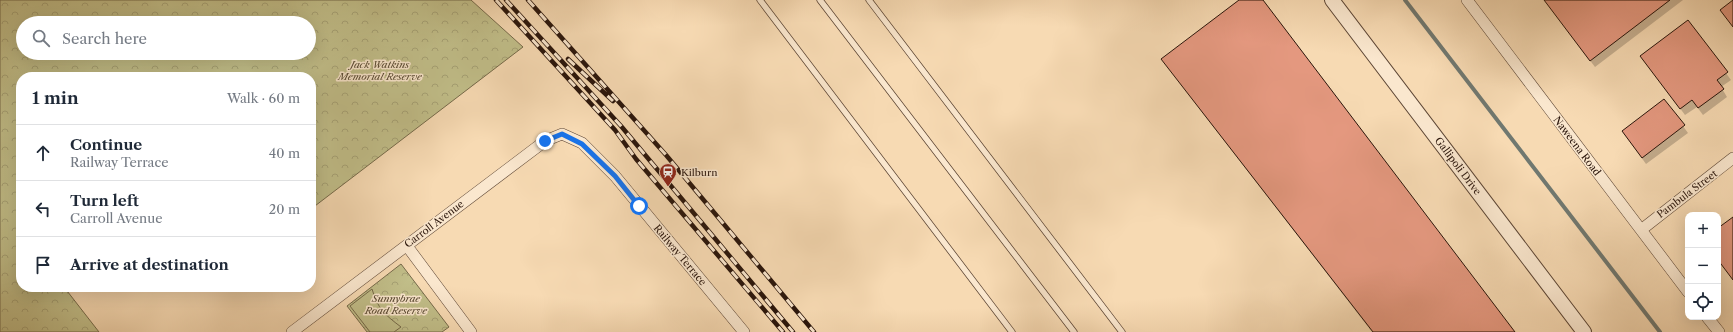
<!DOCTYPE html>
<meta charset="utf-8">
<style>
body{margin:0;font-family:"Libre Caslon Text",serif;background:#f2f2f3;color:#1f2937}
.controls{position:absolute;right:12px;bottom:12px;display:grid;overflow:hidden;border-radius:8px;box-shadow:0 4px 16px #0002}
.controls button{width:36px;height:36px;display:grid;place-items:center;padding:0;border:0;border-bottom:1px solid #e0e1e3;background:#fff;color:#1f2937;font:20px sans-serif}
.stop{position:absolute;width:12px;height:12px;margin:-9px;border:3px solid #1a73e8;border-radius:50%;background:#fff}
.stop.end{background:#1a73e8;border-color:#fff;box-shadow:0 1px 4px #0008}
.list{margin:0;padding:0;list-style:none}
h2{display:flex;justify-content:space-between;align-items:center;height:52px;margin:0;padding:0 16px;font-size:17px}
h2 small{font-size:13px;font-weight:400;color:#747a83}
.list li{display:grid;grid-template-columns:26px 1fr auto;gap:12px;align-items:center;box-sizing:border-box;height:56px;padding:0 16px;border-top:1px solid #e0e1e3}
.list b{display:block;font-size:15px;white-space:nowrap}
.list p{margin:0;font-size:13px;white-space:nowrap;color:#747a83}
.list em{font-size:13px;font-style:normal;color:#747a83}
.icon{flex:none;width:22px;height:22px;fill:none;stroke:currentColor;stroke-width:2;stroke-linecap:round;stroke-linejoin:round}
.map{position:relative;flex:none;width:1733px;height:332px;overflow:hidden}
.search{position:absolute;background:#fff;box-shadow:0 4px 16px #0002;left:16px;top:16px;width:300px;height:44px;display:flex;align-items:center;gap:10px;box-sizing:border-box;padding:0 14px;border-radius:22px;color:#747a83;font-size:15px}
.panel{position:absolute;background:#fff;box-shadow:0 4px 16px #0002;left:16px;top:72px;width:300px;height:220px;border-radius:16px}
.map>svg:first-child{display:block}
.park{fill:url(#park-crowns);stroke:#766a4a;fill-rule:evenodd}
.pitch{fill:#c1be89;stroke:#766a4a}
.shadow{fill:#0003}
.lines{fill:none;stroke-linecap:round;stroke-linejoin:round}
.stream{stroke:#707870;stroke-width:4}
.building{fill:#e4987f;stroke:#2a150b}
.service-casing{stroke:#5d4635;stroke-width:7}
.minor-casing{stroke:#5d4635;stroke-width:12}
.tertiary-casing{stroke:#5d4635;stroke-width:16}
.service{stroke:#fae7ce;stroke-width:5.5}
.minor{stroke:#fae7ce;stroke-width:11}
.tertiary{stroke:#fae7ce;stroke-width:14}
.rail-casing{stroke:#2a150b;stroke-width:4.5}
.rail{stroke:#fae7ce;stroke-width:3;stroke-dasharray:9;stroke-linecap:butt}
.route{stroke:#1a73e8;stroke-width:5}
.labels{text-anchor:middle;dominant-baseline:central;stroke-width:3;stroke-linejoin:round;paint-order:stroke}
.park-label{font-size:10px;font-style:italic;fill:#574831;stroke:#fae7ce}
.street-label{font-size:10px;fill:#2a150b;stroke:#fae7ce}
.poi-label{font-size:10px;fill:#2a150b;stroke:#fae7ce;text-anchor:start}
</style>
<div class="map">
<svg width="1733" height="332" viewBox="0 0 1733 332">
<defs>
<pattern id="park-crowns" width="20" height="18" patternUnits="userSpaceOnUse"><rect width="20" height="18" fill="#c1be89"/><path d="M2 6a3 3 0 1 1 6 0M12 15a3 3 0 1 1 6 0" fill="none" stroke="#a6a275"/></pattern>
</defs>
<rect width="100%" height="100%" fill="#f7dab3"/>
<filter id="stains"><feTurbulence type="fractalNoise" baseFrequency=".005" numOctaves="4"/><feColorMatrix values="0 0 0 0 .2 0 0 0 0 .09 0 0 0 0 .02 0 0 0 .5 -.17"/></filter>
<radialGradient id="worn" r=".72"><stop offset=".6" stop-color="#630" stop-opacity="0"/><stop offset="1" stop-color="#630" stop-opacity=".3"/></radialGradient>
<path class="park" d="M0 0H471L523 47 311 209V77H21V287H64L99 332H0ZM23 23H309V53H23Z
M401 264 449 327 442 332H367L347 306Z"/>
<path class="pitch" d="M372 289C378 309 384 314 401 327L394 332H370L350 306Z"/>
<path class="shadow" d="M1240 0H1262L1514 332H1372L1162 60Z
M1544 0H1683L1595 67Z
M1688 21 1731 80 1721 87 1727 97 1703 115 1697 107 1685 115 1641 56Z
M1664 100 1688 133 1646 164 1623 132Z"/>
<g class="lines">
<path class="stream" d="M1405 0 1660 332"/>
</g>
<path class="building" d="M1239 0H1263L1515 332H1373L1161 59Z
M1544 0H1670L1590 61Z
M1733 0V27L1720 10Z
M1688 20 1728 72 1717 80 1724 89 1698 108 1692 100 1680 109 1640 56Z
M1664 99 1685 125 1642 158 1622 131Z
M1733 217V280L1718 260V228Z"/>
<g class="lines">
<g class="service-casing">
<path id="service" d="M760 0 1012 332
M820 0 1074 332
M869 0 1122 332"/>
</g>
<g class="minor-casing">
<path id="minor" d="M1467 0 1688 292
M1641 230 1733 158
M407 246 471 332
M1707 317 1719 332
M292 332 545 141 562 134 582 143 615 176 744 332"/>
</g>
<g class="tertiary-casing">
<path id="tertiary" d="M1332 0 1584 332"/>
</g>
<use href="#service" class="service"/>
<use href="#minor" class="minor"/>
<use href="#tertiary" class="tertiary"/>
<g class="rail-casing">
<path id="rail" d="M496 0 615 130 636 159 783 332
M506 0 621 126 793 332
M528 0 666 155 814 332
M568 59 613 101"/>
</g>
<use href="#rail" class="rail"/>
</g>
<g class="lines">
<path class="route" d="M545 141 562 134 582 144 615 176 639 206"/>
</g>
<defs>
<g id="station-pin" transform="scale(0.9)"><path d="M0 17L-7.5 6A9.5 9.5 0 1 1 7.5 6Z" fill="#8f2418" stroke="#fae7ce"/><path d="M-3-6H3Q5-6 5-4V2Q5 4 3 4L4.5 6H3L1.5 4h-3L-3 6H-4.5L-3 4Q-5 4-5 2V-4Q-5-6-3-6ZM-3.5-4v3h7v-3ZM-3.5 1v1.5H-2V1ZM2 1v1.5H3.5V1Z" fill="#fff"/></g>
</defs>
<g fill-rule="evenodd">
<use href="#station-pin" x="668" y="172"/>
</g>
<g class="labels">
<g class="park-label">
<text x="380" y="64">Jack Watkins<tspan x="380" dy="12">Memorial Reserve</tspan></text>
<text x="396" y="298">Sunnybrae<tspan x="396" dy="12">Road Reserve</tspan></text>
</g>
<g class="street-label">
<text transform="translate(1577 146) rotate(53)">Naweena Road</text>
<text transform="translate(1458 166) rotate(53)">Gallipoli Drive</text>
<text transform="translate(1687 194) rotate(-37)">Pambula Street</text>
<text transform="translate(434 224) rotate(-37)">Carroll Avenue</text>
<text transform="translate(680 255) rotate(50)">Railway Terrace</text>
</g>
<g class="poi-label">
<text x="681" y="172">Kilburn</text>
</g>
</g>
<rect width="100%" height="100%" filter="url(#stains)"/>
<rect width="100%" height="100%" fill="url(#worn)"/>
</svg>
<div class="controls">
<button>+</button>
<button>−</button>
<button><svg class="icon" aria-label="locate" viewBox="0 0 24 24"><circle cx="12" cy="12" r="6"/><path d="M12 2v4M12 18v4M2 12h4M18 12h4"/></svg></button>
</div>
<div class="stop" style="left:639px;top:206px"></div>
<div class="stop end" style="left:545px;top:141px"></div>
<div class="search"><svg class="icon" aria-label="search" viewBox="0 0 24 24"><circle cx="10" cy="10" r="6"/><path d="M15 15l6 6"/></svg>Search here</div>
<section class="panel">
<h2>1 min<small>Walk · 60 m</small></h2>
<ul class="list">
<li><svg class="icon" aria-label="ahead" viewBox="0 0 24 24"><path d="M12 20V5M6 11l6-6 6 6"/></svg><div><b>Continue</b><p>Railway Terrace</p></div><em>40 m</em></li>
<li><svg class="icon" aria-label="left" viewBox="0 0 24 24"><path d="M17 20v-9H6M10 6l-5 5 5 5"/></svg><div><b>Turn left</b><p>Carroll Avenue</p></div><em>20 m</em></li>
<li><svg class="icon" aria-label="arrive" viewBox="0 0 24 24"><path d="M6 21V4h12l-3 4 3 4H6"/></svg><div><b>Arrive at destination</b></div></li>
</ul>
</section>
</div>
